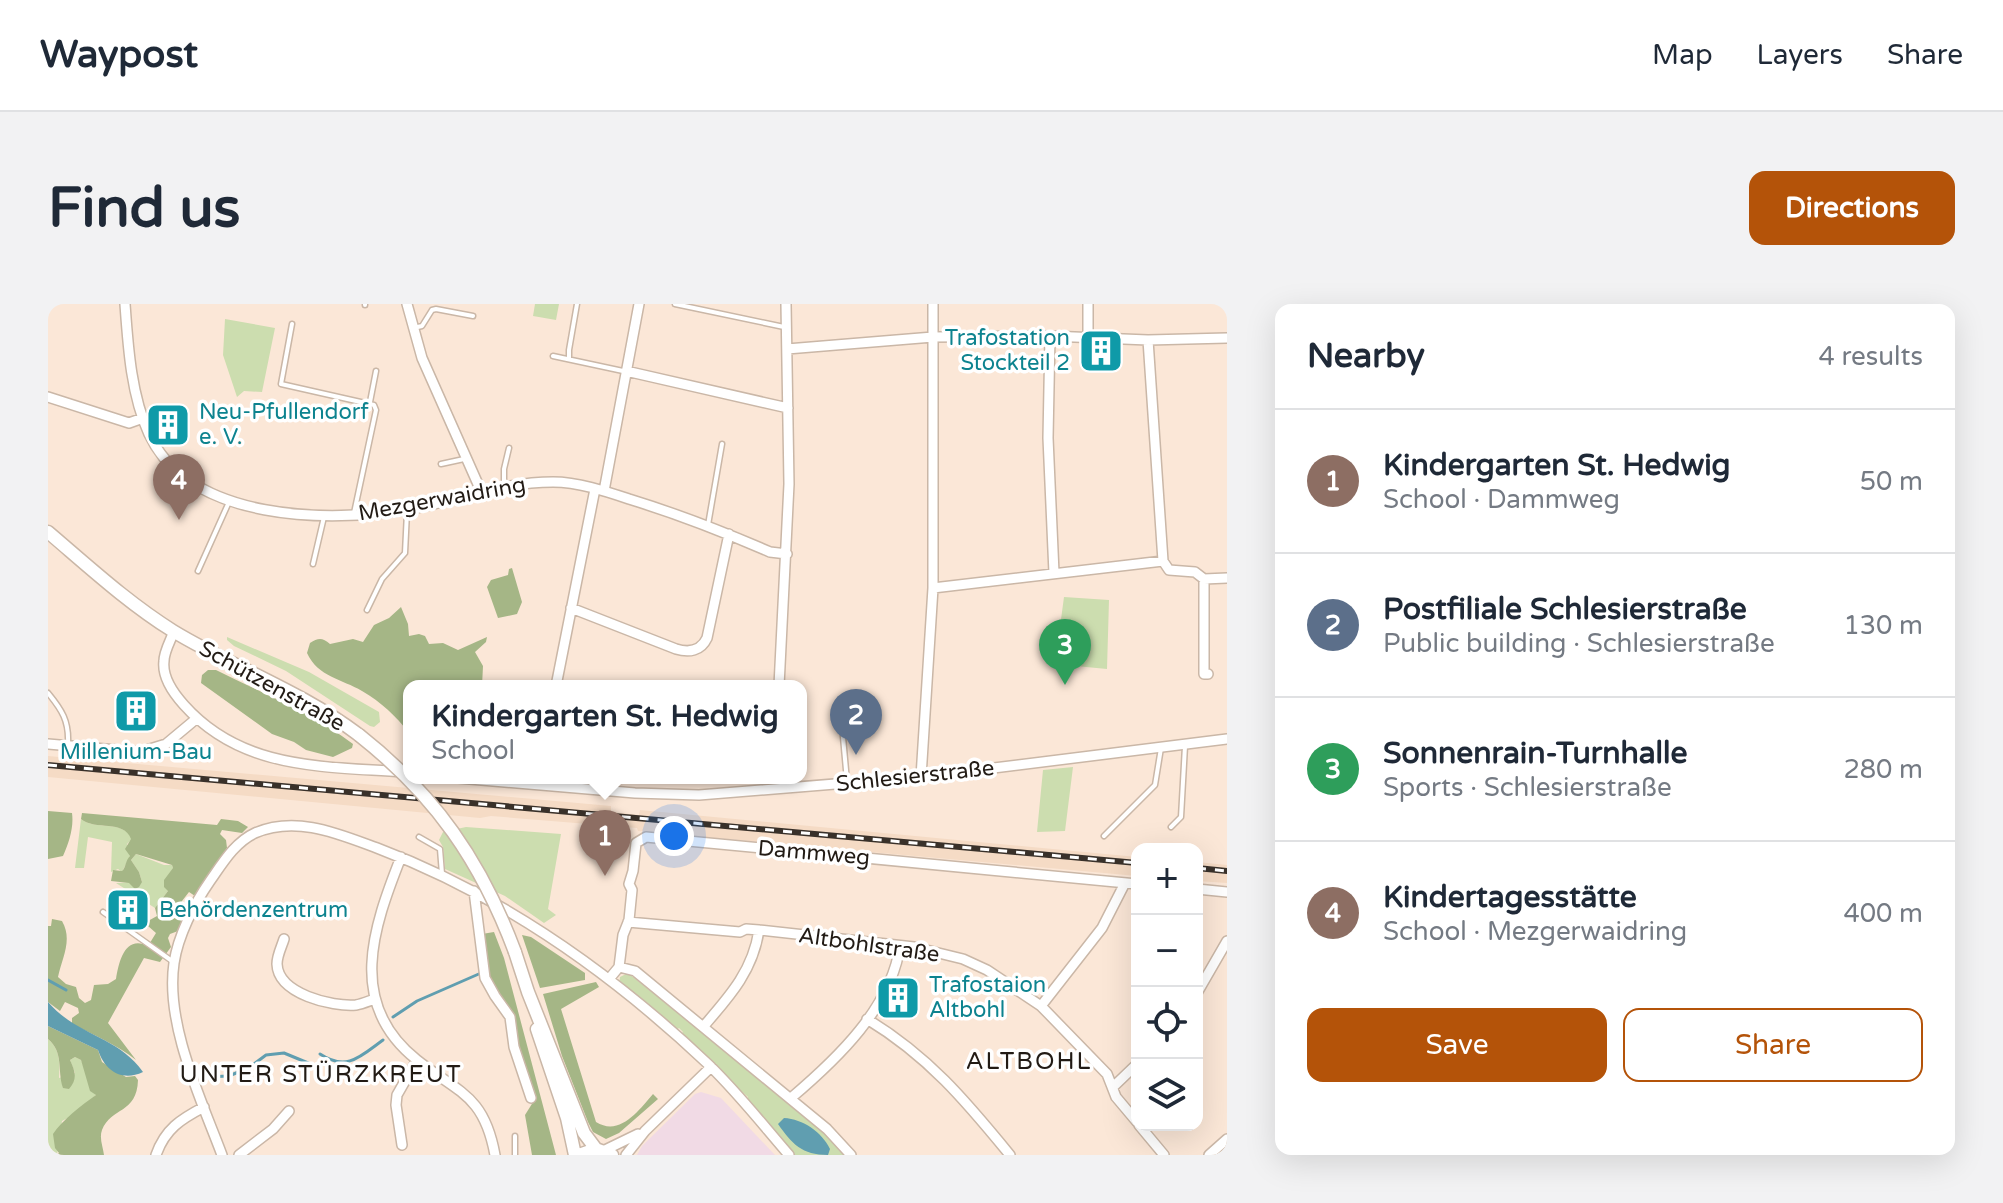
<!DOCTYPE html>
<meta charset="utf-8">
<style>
body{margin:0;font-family:"Varela Round",sans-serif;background:#f2f2f3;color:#1f2937}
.controls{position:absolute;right:24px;bottom:24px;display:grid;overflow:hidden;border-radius:16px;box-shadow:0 8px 32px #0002}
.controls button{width:72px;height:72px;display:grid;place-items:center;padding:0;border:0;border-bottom:2px solid #e0e1e3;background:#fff;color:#1f2937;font:40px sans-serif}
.you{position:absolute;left:626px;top:532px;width:28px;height:28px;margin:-20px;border:6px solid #fff;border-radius:50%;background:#1a73e8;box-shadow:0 0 0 12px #1a73e833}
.badge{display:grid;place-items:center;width:52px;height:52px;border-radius:50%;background:#b45309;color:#fff;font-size:26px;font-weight:700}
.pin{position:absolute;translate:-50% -66px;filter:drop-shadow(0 2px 4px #0008)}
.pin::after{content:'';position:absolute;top:42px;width:28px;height:24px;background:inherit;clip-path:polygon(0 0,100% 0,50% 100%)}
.popup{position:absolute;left:355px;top:376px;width:404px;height:104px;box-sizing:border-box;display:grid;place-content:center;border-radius:16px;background:#fff;filter:drop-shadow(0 2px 6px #0005);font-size:26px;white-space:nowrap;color:#747a83}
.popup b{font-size:30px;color:#1f2937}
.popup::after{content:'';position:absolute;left:50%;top:100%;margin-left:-16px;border:16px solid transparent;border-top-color:#fff}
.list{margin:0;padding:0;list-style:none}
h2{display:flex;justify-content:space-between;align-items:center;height:104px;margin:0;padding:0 32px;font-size:34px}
h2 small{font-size:26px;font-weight:400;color:#747a83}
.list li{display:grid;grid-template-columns:52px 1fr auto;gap:24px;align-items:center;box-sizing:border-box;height:144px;padding:0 32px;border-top:2px solid #e0e1e3}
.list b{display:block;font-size:30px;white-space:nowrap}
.list p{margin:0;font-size:26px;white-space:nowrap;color:#747a83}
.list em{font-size:26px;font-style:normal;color:#747a83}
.actions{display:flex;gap:16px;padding:24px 32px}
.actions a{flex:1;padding:18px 0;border:2px solid #b45309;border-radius:16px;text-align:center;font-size:28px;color:#b45309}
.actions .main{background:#b45309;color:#fff}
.icon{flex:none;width:44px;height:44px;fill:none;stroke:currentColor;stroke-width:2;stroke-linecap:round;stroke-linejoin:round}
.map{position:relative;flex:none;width:1179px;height:851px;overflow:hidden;border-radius:16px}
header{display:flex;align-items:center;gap:48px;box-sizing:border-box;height:112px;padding:0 40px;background:#fff;border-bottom:2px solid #e0e1e3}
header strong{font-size:38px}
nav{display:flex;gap:44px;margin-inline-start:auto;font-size:28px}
.intro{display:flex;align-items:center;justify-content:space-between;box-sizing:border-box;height:192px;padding:0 48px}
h1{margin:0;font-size:56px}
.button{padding:20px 36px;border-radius:16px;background:#b45309;color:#fff;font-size:28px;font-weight:700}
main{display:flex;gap:48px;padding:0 48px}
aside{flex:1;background:#fff;border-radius:16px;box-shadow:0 8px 32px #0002}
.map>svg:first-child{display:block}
.commercial{fill:#f1dae5}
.built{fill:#f5dbc5}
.green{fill:#ccddaf}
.forest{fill:#a5b686}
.water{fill:#609eb0}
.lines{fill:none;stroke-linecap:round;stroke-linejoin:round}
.stream{stroke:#609eb0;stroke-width:3}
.service-casing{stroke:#cab7a7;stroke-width:7}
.minor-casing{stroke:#cab7a7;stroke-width:12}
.secondary-casing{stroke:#cab7a7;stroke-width:15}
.service{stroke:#fff;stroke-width:4}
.minor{stroke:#fff;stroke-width:9}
.secondary{stroke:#fff;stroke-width:12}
.rail-casing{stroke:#39312a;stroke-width:6}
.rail{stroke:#fff;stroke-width:3;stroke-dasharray:9;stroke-linecap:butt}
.secondary-bridge-casing{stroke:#cab7a7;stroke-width:15;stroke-linecap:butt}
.secondary-bridge{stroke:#fff;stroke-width:12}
.labels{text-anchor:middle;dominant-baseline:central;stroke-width:7;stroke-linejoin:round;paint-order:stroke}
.culture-label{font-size:22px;fill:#0d838f;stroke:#fff;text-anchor:start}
.street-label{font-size:22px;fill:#221b15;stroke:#fff}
.neighbourhood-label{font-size:24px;letter-spacing:2px;fill:#221b15;stroke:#fff}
</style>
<header>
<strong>Waypost</strong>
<nav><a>Map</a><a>Layers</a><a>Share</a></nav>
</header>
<div class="intro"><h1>Find us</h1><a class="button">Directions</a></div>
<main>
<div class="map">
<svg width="1179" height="851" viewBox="0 0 1179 851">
<rect width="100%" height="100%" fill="#fbe7d7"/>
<path class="commercial" d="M653 788 673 794 727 851H589L594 842 647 790Z"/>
<path class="built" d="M0 452 563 502V508L591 511 592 506 1089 553V572L590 527 589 524 443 512 432 514 0 473Z
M1149 558 1179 561V579L1149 577Z"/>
<path class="green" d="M487 0H511L508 16 485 12Z
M177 15 227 24 214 88 196 87 189 93 175 51Z
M1016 293 1061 296 1059 365 1007 360Z
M179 333 261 368 331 408 332 418 326 423 322 422 238 367 186 342 179 336Z
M1025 463 1017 527 989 528 995 466Z
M33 515C47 527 76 515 84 535L79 540 82 552 74 568 70 565 63 568 64 538 40 533 36 564H27Z
M418 523 513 530 500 605 508 611 496 619 457 592 397 565 395 543 391 536 395 528Z
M88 550 116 561H124L125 564 120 587 107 604 68 579 94 578 91 568 83 556Z
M580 669 767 819 797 851H746L699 796 700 793 631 732 635 728 631 724 626 728 598 705 601 700 589 691 585 693 571 681 572 673Z
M0 735C12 745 12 759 11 774L27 769 22 756 27 753 33 756 48 791 27 810 14 817 9 851H0Z"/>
<path class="forest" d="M464 264 474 298 469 310 450 314 439 283 443 276 460 271 461 265Z
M353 303 360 320 361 332 371 330 377 332 381 340 395 339 410 346 439 333 438 338 427 348 435 362 434 382H361V429C348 412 333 398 314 387 294 375 270 373 259 349L262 339C270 334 274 333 282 340L305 335 315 338 326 321 341 314Z
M160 366H168C214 389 264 409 305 440L304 444 285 453 258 446 246 438 224 430 153 379 154 371Z
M0 507 24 509C26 523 21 539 15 552L0 555Z
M34 509 169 521 173 515 190 517 200 523 194 529 174 526 172 530 178 536 179 544 147 592 141 588 127 606 135 610 136 616 130 627 122 630 120 634 123 643 112 658 96 654 60 719 88 756C69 741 46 731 24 720V714L31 709 30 704 17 698 12 707 0 698V622H3L4 615 14 617C25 636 14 654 10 673L18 680 28 683 31 694 37 699 43 696 46 681 60 680 68 675C71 657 77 631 100 642L108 629 100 622V617L109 612 107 604 120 587 116 583V576L125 564 124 561 88 550 83 556 91 568 94 578 91 583 87 585 81 579 63 577 65 566 74 567C78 564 77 557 82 552L77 545 83 535C76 515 47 527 33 515Z
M446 628 456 654 508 851H484L477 811 487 795 471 743 465 711 442 673 434 630Z
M474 631 483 633 537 669V676L492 684Z
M548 678 551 683 513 705 548 818C572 833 591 806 605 790L610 795 571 829 558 835 545 828 540 818 514 752 495 690Z
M0 722 50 746 54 758 78 773 87 772 90 776C89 810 63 803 54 826 51 834 55 843 56 851H9L11 849 7 844 5 830C14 816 34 801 48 791L42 787 33 756 27 753 22 756C27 767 30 775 21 785L15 784C9 767 16 748 0 735Z"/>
<path class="water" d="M0 698C29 732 70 732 95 768 74 778 57 767 50 746L0 722Z
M736 814C755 815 774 828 782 845L780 851C754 851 744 840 730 820Z"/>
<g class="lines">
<path class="stream" d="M0 676 18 686
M345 713 369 697 433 669
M272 750C299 768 313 752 335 736
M157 773 181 772 202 763 218 751 236 749 265 761"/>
<g class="service-casing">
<path id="service" d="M627 0 736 23
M317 1V0
M244 20 233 80 326 101 328 106 306 209
M365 24 374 22 384 6 388 5 425 12
M505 52 575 67
M521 55V46L529 0
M322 98 328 67
M393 160 416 155
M456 181V165L461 144
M660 221 674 140
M265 260 276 213
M150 267 181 198
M319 306 334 275 357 249 359 208
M0 389C14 406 21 417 20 439
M793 411 799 477
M1123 523 1133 513 1137 442
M1056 532 1107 481 1113 444
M371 533 392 545 394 570
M55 608 124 657
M467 851V832"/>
</g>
<g class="minor-casing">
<path id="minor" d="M77 0C80 42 83 91 101 130 142 218 281 219 363 205 411 196 455 178 505 178 530 178 557 187 581 195 630 210 676 228 722 248L739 250
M359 0 374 54 433 187
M1040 0V32
M1002 32 1000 134 1006 269
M1100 36 1115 257
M739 45 885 33 1002 32 1100 36 1179 34
M578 67 740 104
M0 93 81 119 95 114
M556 187 591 0
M1156 275V370H1160
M885 284 1115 257 1121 266 1147 268 1156 275 1179 274
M523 304 628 345C641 349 653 347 659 334L681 230
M126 327C123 336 116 347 116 357 114 373 126 390 136 401 194 466 274 462 354 468
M508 382 547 185
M731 382 741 180 738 0
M0 440 92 448 118 440 148 415
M873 473 885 284V0
M410 474 587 489 651 491 873 473 1179 435
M353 553C325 624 298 700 369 756 411 789 436 791 447 851
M1149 585 1179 588
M426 587 437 674 447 692 462 713 466 743 483 794
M580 618 692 628 698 625 711 626 866 643 915 655 939 666 993 702 1059 770 1068 793 1089 818
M236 635C234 642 229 651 229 660 230 690 284 703 308 701 314 700 321 697 327 695
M571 663 587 667 779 825 803 851
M561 675 571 663 575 631 581 616 584 586 581 580 585 567 588 539 598 533 1089 580
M1149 689 1179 637
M993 702 1054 624 1077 579
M819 715C880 752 917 796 962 851
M655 723C681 693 705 667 711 626
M1065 783 1089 760
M743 794C789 755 843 704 852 642
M1091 821 1116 851
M354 841 348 801 349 791 369 756
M557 846 590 830
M108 851C117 825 133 815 156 803
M174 851C153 795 117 720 126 659 130 632 146 600 162 577 174 560 187 538 207 529 248 511 291 530 329 544 454 591 565 670 661 761 690 789 715 821 741 851
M191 851 225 825 241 807
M578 851 597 827 663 763
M1161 851 1179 835"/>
</g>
<g class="secondary-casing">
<path id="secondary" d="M0 228C40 262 80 299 125 327 186 364 253 387 311 431
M467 648 480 688 536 829 548 845
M489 725 519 814 527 851
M531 851 548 845 564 851"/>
</g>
<use href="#service" class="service"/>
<use href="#minor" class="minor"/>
<use href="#secondary" class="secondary"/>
<g class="rail-casing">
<path id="rail" d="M0 461 1089 559
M1149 564 1179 567"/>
</g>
<use href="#rail" class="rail"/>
<g class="secondary-bridge-casing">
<path id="secondary-bridge" d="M311 431C387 491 433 557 467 648"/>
</g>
<use href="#secondary-bridge" class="secondary-bridge"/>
</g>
<defs>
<g id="building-square" transform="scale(2.3)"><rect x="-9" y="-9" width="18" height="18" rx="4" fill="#0f9aa8" stroke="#fff"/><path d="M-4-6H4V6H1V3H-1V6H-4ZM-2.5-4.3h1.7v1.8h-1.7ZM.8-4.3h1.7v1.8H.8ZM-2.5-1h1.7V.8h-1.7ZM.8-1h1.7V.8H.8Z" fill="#fff"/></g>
</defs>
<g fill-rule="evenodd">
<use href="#building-square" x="1053" y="47"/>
<use href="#building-square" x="120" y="121"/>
<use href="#building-square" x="88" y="407"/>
<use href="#building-square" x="80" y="606"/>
<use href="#building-square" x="850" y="694"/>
</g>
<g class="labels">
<g class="culture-label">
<text x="1022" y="34" text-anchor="end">Trafostation<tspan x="1022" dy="25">Stockteil 2</tspan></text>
<text x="151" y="108">Neu-Pfullendorf<tspan x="151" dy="25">e. V.</tspan></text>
<text x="88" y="448" text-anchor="middle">Millenium-Bau</text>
<text x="111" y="606">Behördenzentrum</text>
<text x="881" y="681">Trafostaion<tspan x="881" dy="25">Altbohl</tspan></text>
</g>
<g class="street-label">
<text transform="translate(394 195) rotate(-10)">Mezgerwaidring</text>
<text transform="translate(224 382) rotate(29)">Schützenstraße</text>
<text transform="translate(867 472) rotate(-6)">Schlesierstraße</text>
<text transform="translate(766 549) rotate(5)">Dammweg</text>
<text transform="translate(821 641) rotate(8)">Altbohlstraße</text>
</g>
<g class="neighbourhood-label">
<text x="981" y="757">ALTBOHL</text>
<text x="273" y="770">UNTER STÜRZKREUT</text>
</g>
</g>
</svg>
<div class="controls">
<button>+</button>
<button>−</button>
<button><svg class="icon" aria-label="locate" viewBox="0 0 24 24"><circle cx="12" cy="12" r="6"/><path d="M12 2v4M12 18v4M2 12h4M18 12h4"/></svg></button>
<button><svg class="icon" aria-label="layers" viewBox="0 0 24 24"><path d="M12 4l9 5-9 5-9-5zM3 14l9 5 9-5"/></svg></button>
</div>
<div class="you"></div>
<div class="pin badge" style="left:557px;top:572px;background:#8d6e63">1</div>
<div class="popup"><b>Kindergarten St. Hedwig</b>School</div>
<div class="pin badge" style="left:808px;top:451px;background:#5c6f8a">2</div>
<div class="pin badge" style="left:1017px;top:381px;background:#2e9e5b">3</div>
<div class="pin badge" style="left:131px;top:216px;background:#8d6e63">4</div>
</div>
<aside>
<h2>Nearby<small>4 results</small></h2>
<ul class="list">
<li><span class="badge" style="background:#8d6e63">1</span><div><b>Kindergarten St. Hedwig</b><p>School · Dammweg</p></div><em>50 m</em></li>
<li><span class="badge" style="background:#5c6f8a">2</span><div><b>Postfiliale Schlesierstraße</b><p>Public building · Schlesierstraße</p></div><em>130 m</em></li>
<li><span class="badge" style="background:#2e9e5b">3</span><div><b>Sonnenrain-Turnhalle</b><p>Sports · Schlesierstraße</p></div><em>280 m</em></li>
<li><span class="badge" style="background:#8d6e63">4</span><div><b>Kindertagesstätte</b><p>School · Mezgerwaidring</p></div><em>400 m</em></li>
</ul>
<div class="actions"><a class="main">Save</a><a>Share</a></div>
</aside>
</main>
